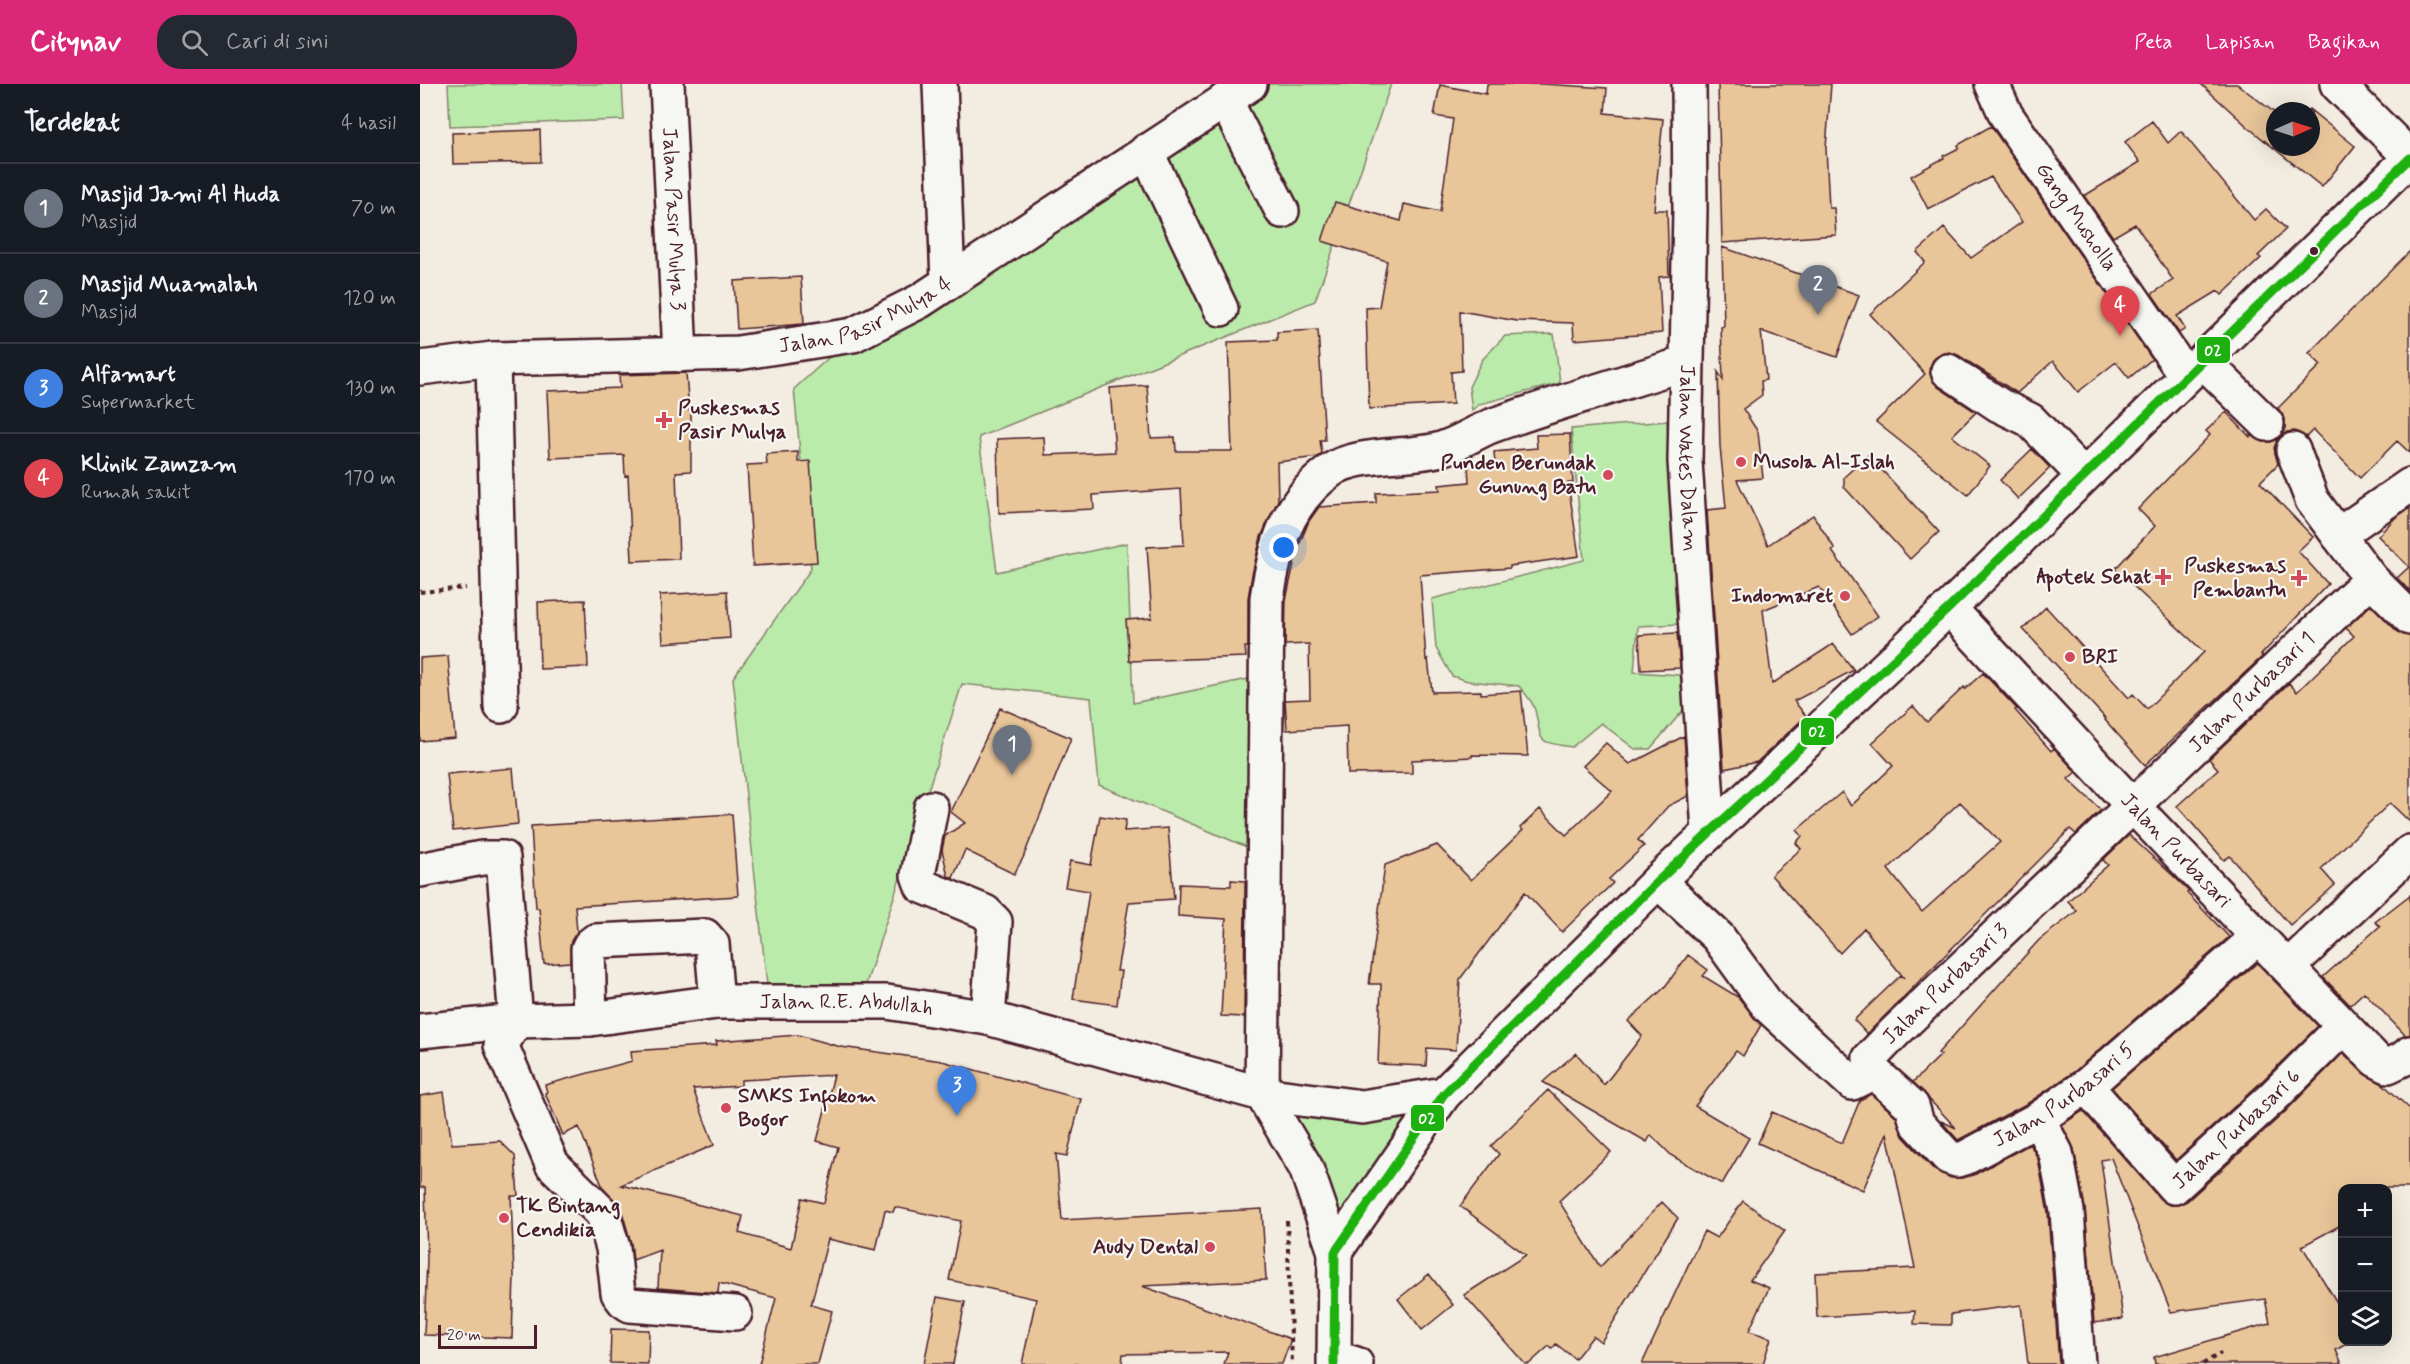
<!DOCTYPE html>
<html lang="id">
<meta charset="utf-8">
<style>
body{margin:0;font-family:Mynerve,sans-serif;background:#242831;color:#f1f3f6}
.controls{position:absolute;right:18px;bottom:18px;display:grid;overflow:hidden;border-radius:12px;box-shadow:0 6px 24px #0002}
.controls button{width:54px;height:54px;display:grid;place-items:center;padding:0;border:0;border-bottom:2px solid #363941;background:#171b24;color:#f1f3f6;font:30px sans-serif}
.compass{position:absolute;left:1846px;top:18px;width:54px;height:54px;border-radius:50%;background:#171b24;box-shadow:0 6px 24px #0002;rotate:87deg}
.scale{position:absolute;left:18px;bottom:15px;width:99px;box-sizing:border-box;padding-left:6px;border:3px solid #4a1f2b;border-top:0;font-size:16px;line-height:21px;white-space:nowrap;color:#4a1f2b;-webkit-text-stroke:4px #f6f6f2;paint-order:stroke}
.you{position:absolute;left:864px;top:464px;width:21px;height:21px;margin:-15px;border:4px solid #fff;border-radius:50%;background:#1a73e8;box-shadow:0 0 0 9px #1a73e833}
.badge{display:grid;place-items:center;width:39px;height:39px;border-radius:50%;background:#db2777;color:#fff;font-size:20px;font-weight:700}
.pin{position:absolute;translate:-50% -50px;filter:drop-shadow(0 2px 3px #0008)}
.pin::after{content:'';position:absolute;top:32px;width:21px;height:18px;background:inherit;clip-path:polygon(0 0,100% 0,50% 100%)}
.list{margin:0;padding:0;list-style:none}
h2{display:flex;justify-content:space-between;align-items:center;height:78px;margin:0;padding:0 24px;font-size:26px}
h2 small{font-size:20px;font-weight:400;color:#9ea1a6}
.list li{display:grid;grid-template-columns:39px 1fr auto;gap:18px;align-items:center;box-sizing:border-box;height:90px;padding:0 24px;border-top:2px solid #363941}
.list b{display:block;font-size:22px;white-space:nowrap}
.list p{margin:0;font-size:20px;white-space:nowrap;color:#9ea1a6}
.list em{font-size:20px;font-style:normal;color:#9ea1a6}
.icon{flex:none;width:33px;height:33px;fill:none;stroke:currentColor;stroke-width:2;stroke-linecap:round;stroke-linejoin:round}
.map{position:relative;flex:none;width:1990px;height:1280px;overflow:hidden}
header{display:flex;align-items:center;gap:36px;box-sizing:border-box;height:84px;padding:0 30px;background:#db2777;color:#fff}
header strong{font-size:28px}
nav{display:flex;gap:33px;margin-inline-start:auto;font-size:21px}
.search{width:420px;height:54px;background:#242831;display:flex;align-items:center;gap:15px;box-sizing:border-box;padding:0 21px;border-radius:24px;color:#9ea1a6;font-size:22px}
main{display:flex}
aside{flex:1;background:#171b24}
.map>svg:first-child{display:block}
.green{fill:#bbebab;stroke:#82856b;stroke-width:1.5}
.building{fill:#e9c69a;stroke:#4a1f2b;stroke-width:1.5;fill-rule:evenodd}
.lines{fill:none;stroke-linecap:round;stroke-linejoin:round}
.minor-casing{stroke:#4a1f2b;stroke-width:38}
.major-casing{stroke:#4a1f2b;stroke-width:38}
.path{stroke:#4a1f2b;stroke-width:4;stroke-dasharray:4.5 4.5;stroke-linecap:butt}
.minor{stroke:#f6f6f2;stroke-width:33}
.major{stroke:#f6f6f2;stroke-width:33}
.bus-1-casing{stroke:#f6f6f2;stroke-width:14}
.bus-1{stroke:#1cb10f;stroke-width:9}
.bus-dot{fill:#4a1f2b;stroke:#f6f6f2;stroke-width:2}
.poi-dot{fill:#d1495b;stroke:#f6f6f2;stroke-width:2}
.labels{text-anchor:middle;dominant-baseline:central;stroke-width:4.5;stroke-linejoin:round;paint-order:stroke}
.street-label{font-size:21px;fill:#4a1f2b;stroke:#f6f6f2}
.poi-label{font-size:21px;font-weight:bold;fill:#4a1f2b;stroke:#f6f6f2;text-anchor:start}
.line-badge{stroke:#f6f6f2;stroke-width:2}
.badge-label{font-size:16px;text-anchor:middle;font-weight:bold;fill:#fff}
</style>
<header>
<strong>Citynav</strong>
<div class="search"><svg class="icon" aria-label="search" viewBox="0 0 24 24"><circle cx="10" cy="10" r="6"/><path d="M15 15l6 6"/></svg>Cari di sini</div>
<nav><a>Peta</a><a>Lapisan</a><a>Bagikan</a></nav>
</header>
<main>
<aside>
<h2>Terdekat<small>4 hasil</small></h2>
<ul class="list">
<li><span class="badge" style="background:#6b7280">1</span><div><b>Masjid Jami Al Huda</b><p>Masjid</p></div><em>70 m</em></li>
<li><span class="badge" style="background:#6b7280">2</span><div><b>Masjid Muamalah</b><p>Masjid</p></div><em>120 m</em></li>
<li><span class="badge" style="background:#3f7fe0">3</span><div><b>Alfamart</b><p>Supermarket</p></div><em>130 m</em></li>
<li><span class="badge" style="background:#e0444e">4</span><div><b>Klinik Zamzam</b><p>Rumah sakit</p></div><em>170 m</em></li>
</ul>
</aside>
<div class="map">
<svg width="1990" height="1280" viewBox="0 0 1990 1280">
<rect width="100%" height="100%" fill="#f3ece0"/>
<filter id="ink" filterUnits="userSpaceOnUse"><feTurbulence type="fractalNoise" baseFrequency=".0167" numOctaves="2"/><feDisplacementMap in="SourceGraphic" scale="12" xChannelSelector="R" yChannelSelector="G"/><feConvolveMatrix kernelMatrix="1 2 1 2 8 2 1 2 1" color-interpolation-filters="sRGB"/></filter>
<g filter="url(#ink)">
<path class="green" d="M28 0H202L204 36 30 42Z
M823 0H971L895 217 559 353 577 488 707 459 713 619 838 593 846 771 679 701 671 614 542 600 440 919H349L313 594 391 485 374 305 436 249Z
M1134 250 1140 299 1060 320 1052 326 1049 303 1062 276 1085 252Z
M1247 337 1259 540 1218 542 1214 588 1260 591 1266 623 1230 665H1215L1181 639 1152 663C1114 658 1123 658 1115 626 1113 617 1104 609 1099 602L1048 597 1032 592 1016 564 1012 515 1164 476 1151 345Z
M842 1010H1024L915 1168Z"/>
<path class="building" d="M1067 0H1122L1187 4 1185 29 1243 35 1234 126H1247L1249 192 1239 193 1242 249 1154 256 1153 239 1097 237 1040 227 1042 287 1031 288 1033 320 949 325 946 224 959 223 967 177 902 157 915 118 981 137 984 120 1020 128 1033 35 1014 32 1020 1 1066 10Z
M1298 0H1411L1406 64 1409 124H1414L1416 151 1302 159Z
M1781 0H1817L1855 29V63H1891V27H1887L1889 25 1935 62 1902 103 1829 44Z
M1732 37 1748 59 1761 47 1834 136 1846 125 1866 145 1838 172 1841 174 1802 211 1798 207 1757 232 1765 245 1759 249 1732 210 1753 196 1715 140 1693 153 1664 112 1720 78 1705 58Z
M1571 42 1732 275 1709 294 1696 278 1658 308 1633 277 1597 309 1538 271 1529 268 1519 271 1513 276 1509 285 1512 296 1518 303 1556 328 1532 352 1570 382 1548 411 1456 338 1505 290 1450 230 1505 178 1497 168 1524 144 1551 174 1602 138 1571 93 1508 125 1491 92 1524 74 1523 72 1539 64 1538 61Z
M120 46 121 78 33 80 32 49Z
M1302 163 1439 211 1417 273 1341 247 1346 296 1341 297 1342 311 1323 325 1338 348 1343 394 1317 396 1348 461 1393 431 1415 465 1412 467 1458 532 1432 550 1399 503 1343 526 1352 600 1413 560 1434 586 1374 617 1386 632 1337 678 1304 685 1287 426 1306 424 1300 362 1298 288 1303 296 1301 243 1304 242Z
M1990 167V369L1977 357 1940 394 1893 346 1886 353 1875 347 1867 348 1861 352 1865 344V336L1858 324 1901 281 1889 269Z
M381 193 384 240 317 245 314 197Z
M898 246 905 356H900L902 370 898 373 857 378 858 416 841 453 832 491 828 514V563H825L826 573 709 577 706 536 732 534 727 463 764 461 761 405 673 411 674 425 579 429 577 355 624 353 625 371 695 368 690 304 727 301 731 354 755 353 756 367H812L808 258 857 256V248Z
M266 289 269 327H271V387L256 388 259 475 212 477 208 391 205 392 204 371 130 374 127 307 200 304 199 291Z
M1806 328 1830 353 1831 351 1843 358H1851L1858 354 1854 364 1858 380 1840 398 1893 453 1878 467 1908 500 1841 571 1843 572 1725 681 1685 636 1686 635 1603 545 1626 523 1709 614 1713 610 1727 625 1784 568 1695 485 1735 442 1718 425 1790 351 1786 347Z
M1150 350 1153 399H1148L1159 472 1090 482V484L1000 491 1006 576 1008 575 1012 608 1061 607V610L1101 607 1108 672 1052 671V673L992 676V689L928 690 927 642 867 646 865 616 890 615 889 560 865 561 866 516 877 466 889 437 899 423 956 419V409L1020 406 1019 401 1049 398 1048 381H1075L1074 368 1117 364 1116 351Z
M1612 365 1630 384 1598 415 1580 396Z
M378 368V378L390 377 397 478 333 482 327 381 347 380 346 370Z
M1448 371 1519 448 1490 475 1424 403V393Z
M1990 424V507L1977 494 1989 483 1958 452 1975 434Z
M307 507 310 554 243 559 240 511Z
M165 516 168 583 120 585 118 518Z
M1951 521 1977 547 1990 552V738L1970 719 1901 785 1915 801 1870 841 1810 772 1804 776 1757 722 1798 685 1789 675 1869 599 1877 608 1934 552 1926 544Z
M1257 549 1260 584 1221 586 1219 551Z
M28 572 35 654 0 657V574Z
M1563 589 1597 625 1595 626 1631 667 1634 664 1656 688 1648 695 1681 726 1656 750 1650 745 1447 950 1434 936 1481 891 1484 894 1444 844 1420 869 1351 791 1381 765 1376 759 1382 752 1377 746 1422 708 1431 722 1473 682 1452 659 1493 622 1507 638 1544 603 1545 605ZM1540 718 1580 758 1502 828 1468 785Z
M580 624 651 654 603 774 594 790 545 766 533 794 528 792 522 766 525 752 545 739 531 728Z
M1264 652 1268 712 1248 722 1218 756 1224 762 1189 795 1193 799 1142 848 1105 808 1040 895 1036 966 1007 964 1006 982 958 980 961 900H949L965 781 1017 761 1051 796 1103 746 1100 744 1120 725 1146 751 1192 707 1163 682 1186 659 1210 680Z
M93 684 98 740 33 747 27 690Z
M312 730 318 812 155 822 157 848 151 857 150 878 124 880 119 824H116L111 742Z
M680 732 706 736 704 747 748 744 754 815 709 818 697 887H701L697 921 653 915 669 807 645 803 650 777 671 781Z
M1709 751 1762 800 1769 808 1767 809 1809 853 1655 987 1608 1019 1538 1056 1521 1037 1536 1044 1493 998 1521 971 1518 969 1619 856 1657 827 1648 817 1688 781 1683 776Z
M811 796 825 797 824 933 801 932 806 835 758 832 759 800 811 802Z
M1990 811V951H1985L1944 908 1930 921 1903 893 1960 842 1955 838Z
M1268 871 1288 886 1283 892 1318 913 1341 941 1323 972 1316 967 1275 1022 1329 1054 1302 1100 1252 1072 1231 1051 1227 1058 1123 998 1156 969 1184 1001 1222 952 1208 937 1244 904Z
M1837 879 1898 942 1839 1000 1756 1076 1692 1004Z
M378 951 421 963 522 977 661 1015 647 1072 636 1070 642 1136 842 1125 846 1196 722 1202 871 1255 862 1280H804L808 1268 703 1270 702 1280H602L616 1215 529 1196 541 1137 475 1123 473 1128 465 1126 456 1166 408 1155 391 1221 412 1227 398 1280H339L356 1214 299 1199 298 1209 238 1204 240 1166 213 1176 211 1159 201 1124 183 1104 159 1043 143 1051 125 1009 127 1008 125 1001 212 977 211 967 297 961 296 957ZM414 991 397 1057 418 1063 404 1119 382 1114 371 1164 319 1149 323 1132 201 1101 294 1061 273 1005 321 1002V996Z
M1923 969 1943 989 1963 1000 1990 1025V1104H1923V1140L1882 1162 1923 1228V1257H1931L1916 1266 1922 1280H1735L1734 1273 1850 1239 1845 1215 1751 1228 1691 1074 1681 1076 1703 1235 1674 1239 1665 1124 1654 1065 1642 1041 1663 1027 1740 1115 1749 1121H1758L1767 1117 1865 1028Z
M1128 1006 1191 1068 1139 1117 1180 1183 1242 1118 1258 1134 1181 1258 1173 1252 1155 1275 1136 1260 1132 1265 1129 1262 1109 1280H1105L1044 1211 1106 1171 1040 1122 1079 1070 1071 1062Z
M24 1008 32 1060 80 1057 95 1072 98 1112H91L94 1192 92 1254 4 1251 7 1175 5 1103 0 1104V1012Z
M1451 1010 1476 1032 1483 1052 1514 1086 1531 1094H1542L1554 1091 1610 1060 1618 1075 1628 1129 1639 1280H1608L1601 1221 1531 1230V1241L1494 1240 1495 1227 1397 1233 1395 1189 1495 1184 1467 1049 1443 1106 1338 1059 1352 1028 1422 1059 1440 1016Z
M1323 1117 1365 1147 1330 1196 1349 1204 1329 1247 1351 1254 1343 1280H1222L1284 1147 1297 1154Z
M1009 1190 1033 1221 1002 1246 978 1215Z
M517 1213 545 1218 533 1280H504Z
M191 1245 229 1246 228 1280 190 1279Z"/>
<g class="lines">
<g class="minor-casing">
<g id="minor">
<path id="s1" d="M247 0 260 271"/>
<path d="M520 0 528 197"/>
<path id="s2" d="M1269 0 1270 125 1265 377 1289 748"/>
<path id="s3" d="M1572 0 1586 31 1766 292"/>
<path d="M1917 0 1990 73"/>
<path d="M805 16 862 127"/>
<path d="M726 67 801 225"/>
<path d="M73 275 81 622"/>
<path d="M1783 277 1847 340"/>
<path id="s4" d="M0 284 73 275 318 269 433 251 500 217 830 0"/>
<path d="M1528 287 1579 321 1610 336 1663 391"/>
<path d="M1873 366 1892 416 1951 495 1990 534"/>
<path d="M1918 451 1990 401"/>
<path id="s5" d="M1529 524 1712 721 1956 976 1968 982 1983 975 1990 969"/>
<path d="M511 724 498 791 502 802 565 828 575 838 568 934"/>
<path d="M0 786 62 774H83L96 937 81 961 132 1080 183 1130 193 1164 198 1209 204 1217 210 1221 315 1229"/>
<path id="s6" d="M1238 797 1298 853 1348 922 1432 999 1454 988 1450 974 1475 948 1951 495"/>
<path d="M1868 883 1990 768"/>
<path d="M170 935 168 865 170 861 175 857 285 852 292 860 297 918"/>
<path id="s7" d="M1454 988 1492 1022 1497 1039 1528 1073 1537 1076 1545 1074 1618 1035 1666 1002 1838 853"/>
<path id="s8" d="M1666 1002 1754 1103 1852 1014 1922 944"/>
<path d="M842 1010 847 514C855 463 866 419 910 387 934 368 990 374 1021 365 1038 360 1054 349 1071 342 1135 319 1201 300 1266 279"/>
<path d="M1618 1035 1636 1069 1647 1127 1658 1280"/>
<path d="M916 1274 936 1280"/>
</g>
</g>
<g class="major-casing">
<g id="major">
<path id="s9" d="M0 947 96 937 170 935 297 918H467L568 934 842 1010 942 1023 1024 1010"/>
<path d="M842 1010 886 1084 915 1168"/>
<path d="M914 1280 915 1168 1024 1010 1238 797 1529 524 1990 74"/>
</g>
</g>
<path class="path" d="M0 508 46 504
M867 1137 872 1280
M1783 1280 1801 1269"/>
<use href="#minor" class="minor"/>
<use href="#major" class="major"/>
<g class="bus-1-casing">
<path id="bus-1" d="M914 1280 915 1168 1024 1010 1238 797 1529 524 1990 74"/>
</g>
<use href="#bus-1" class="bus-1"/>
</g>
</g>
<circle class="bus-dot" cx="1894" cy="167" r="5"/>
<g class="poi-dot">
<path d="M241 327h6v6h6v6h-6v6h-6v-6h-6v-6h6z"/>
<circle cx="1321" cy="378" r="6"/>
<circle cx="1188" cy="391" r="6"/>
<path d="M1740 484h6v6h6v6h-6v6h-6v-6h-6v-6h6z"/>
<path d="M1876 485h6v6h6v6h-6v6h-6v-6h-6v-6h6z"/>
<circle cx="1425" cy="512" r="6"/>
<circle cx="1650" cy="573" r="6"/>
<circle cx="306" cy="1024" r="6"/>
<circle cx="84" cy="1134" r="6"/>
<circle cx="790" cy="1163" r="6"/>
</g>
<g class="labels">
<g class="street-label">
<text stroke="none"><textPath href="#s3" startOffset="158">Gang Musholla</textPath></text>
<text stroke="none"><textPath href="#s1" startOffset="135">Jalan Pasir Mulya 3</textPath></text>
<text stroke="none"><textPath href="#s4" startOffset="453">Jalan Pasir Mulya 4</textPath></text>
<text stroke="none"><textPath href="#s2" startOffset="374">Jalan Wates Dalam</textPath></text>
<text stroke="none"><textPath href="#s6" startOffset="849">Jalan Purbasari 1</textPath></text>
<text stroke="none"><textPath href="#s5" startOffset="332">Jalan Purbasari</textPath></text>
<text stroke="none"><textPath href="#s6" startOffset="426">Jalan Purbasari 3</textPath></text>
<text stroke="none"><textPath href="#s9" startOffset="428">Jalan R.E. Abdullah</textPath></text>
<text stroke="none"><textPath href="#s7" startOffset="250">Jalan Purbasari 5</textPath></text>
<text stroke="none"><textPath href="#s8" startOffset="219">Jalan Purbasari 6</textPath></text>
</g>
<g class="poi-label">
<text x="258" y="324">Puskesmas<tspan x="258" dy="24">Pasir Mulya</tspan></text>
<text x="1333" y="378">Musola Al-Islah</text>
<text x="1176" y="379" text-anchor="end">Punden Berundak<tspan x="1176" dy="24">Gunung Batu</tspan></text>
<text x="1866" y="482" text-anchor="end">Puskesmas<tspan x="1866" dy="24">Pembantu</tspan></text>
<text x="1731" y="493" text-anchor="end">Apotek Sehat</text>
<text x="1413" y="512" text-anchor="end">Indomaret</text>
<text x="1662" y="573">BRI</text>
<text x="318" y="1012">SMKS Infokom<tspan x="318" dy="24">Bogor</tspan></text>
<text x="96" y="1122">TK Bintang<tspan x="96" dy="24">Cendikia</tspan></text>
<text x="778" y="1163" text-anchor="end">Audy Dental</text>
</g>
</g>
<g class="line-badge">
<rect x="1776" y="252" width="35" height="28" rx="6" fill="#1cb10f"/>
<rect x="1380" y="633" width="35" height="29" rx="6" fill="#1cb10f"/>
<rect x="990" y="1020" width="35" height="28" rx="6" fill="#1cb10f"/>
</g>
<g class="badge-label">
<text x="1793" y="272">02</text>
<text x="1397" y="653">02</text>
<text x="1007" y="1040">02</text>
</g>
</svg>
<div class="controls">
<button>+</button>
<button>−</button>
<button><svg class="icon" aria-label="layers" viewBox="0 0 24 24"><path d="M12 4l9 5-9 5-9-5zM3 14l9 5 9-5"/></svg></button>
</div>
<svg class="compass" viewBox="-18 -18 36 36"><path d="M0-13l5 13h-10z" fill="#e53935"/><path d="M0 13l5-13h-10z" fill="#9ea1a6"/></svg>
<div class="scale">20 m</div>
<div class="you"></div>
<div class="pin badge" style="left:592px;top:691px;background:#6b7280">1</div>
<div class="pin badge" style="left:1398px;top:231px;background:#6b7280">2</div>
<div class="pin badge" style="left:537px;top:1032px;background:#3f7fe0">3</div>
<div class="pin badge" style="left:1700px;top:252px;background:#e0444e">4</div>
</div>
</main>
